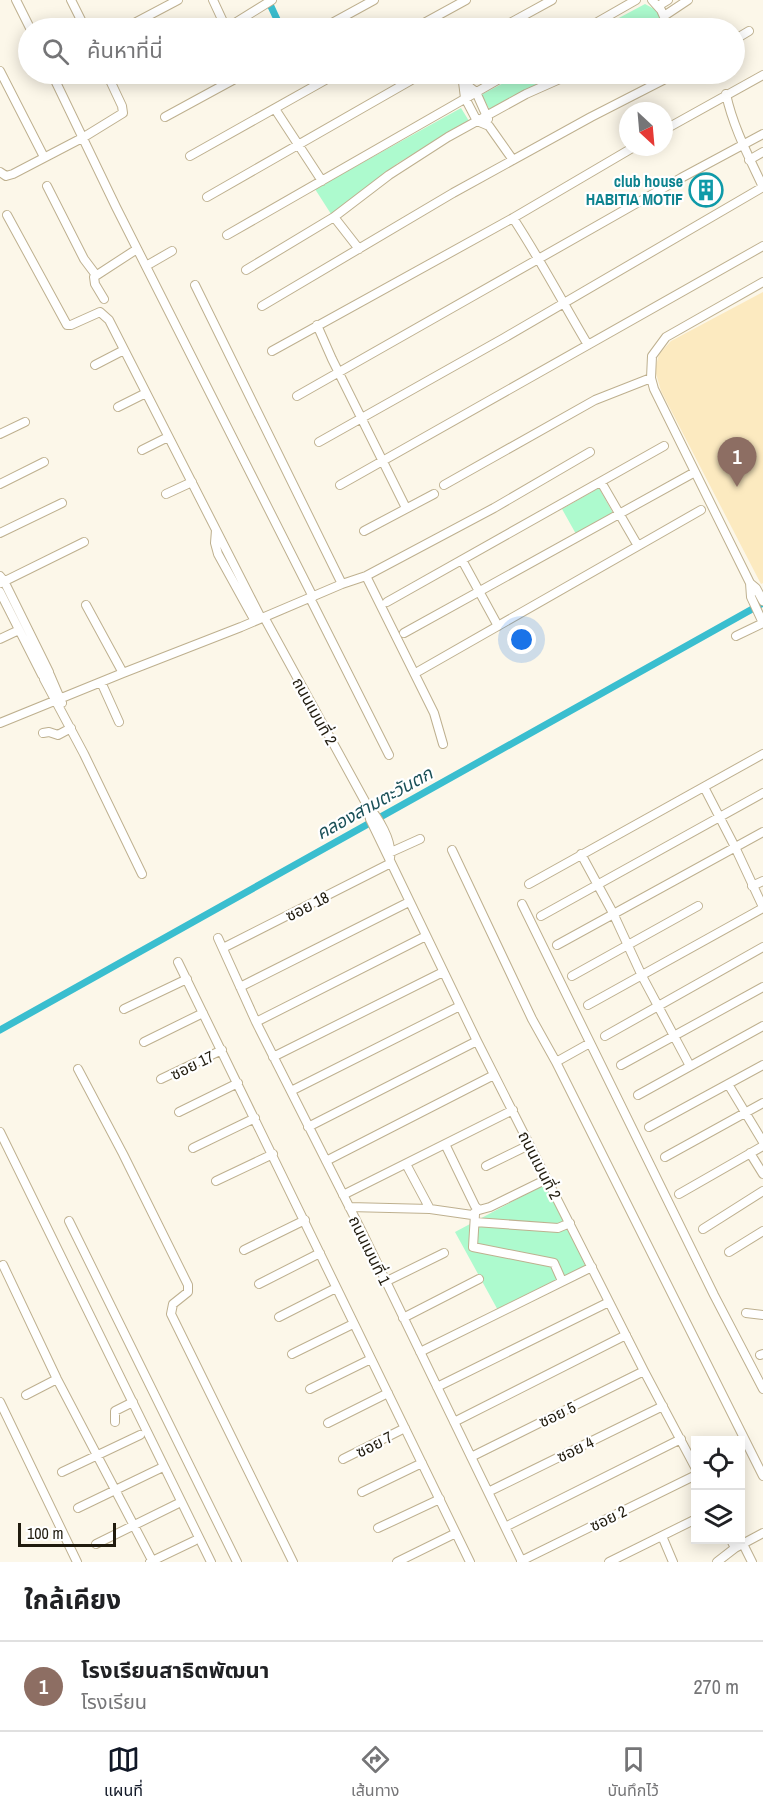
<!DOCTYPE html>
<html lang="th">
<meta charset="utf-8">
<style>
body{margin:0;font-family:"Archivo Narrow","Noto Sans Thai",sans-serif;background:#f6f6f6;color:#202124}
.controls{position:absolute;right:18px;bottom:18px;display:grid;overflow:hidden;border-radius:0px;box-shadow:0 3px 15px #0003}
.controls button{width:54px;height:54px;display:grid;place-items:center;padding:0;border:0;border-bottom:2px solid #e0e0e0;background:#fff;color:#202124;font:30px sans-serif}
.compass{position:absolute;left:619px;top:102px;width:54px;height:54px;border-radius:50%;background:#fff;box-shadow:0 3px 15px #0003;rotate:154deg}
.scale{position:absolute;left:18px;bottom:15px;width:98px;box-sizing:border-box;padding-left:6px;border:3px solid #201b0e;border-top:0;font-size:16px;line-height:21px;white-space:nowrap;color:#201b0e;-webkit-text-stroke:4px #fff;paint-order:stroke}
.you{position:absolute;left:522px;top:640px;width:21px;height:21px;margin:-15px;border:4px solid #fff;border-radius:50%;background:#1a73e8;box-shadow:0 0 0 9px #1a73e833}
.badge{display:grid;place-items:center;width:39px;height:39px;border-radius:50%;background:#111827;color:#fff;font-size:20px;font-weight:700}
.pin{position:absolute;translate:-50% -50px;filter:drop-shadow(0 2px 3px #0008)}
.pin::after{content:'';position:absolute;top:32px;width:21px;height:18px;background:inherit;clip-path:polygon(0 0,100% 0,50% 100%)}
.list{margin:0;padding:0;list-style:none}
h2{display:flex;justify-content:space-between;align-items:center;height:78px;margin:0;padding:0 24px;font-size:26px}
h2 small{font-size:20px;font-weight:400;color:#757577}
.list li{display:grid;grid-template-columns:39px 1fr auto;gap:18px;align-items:center;box-sizing:border-box;height:90px;padding:0 24px;border-top:2px solid #e0e0e0}
.list b{display:block;font-size:22px;white-space:nowrap}
.list p{margin:0;font-size:20px;white-space:nowrap;color:#757577}
.list em{font-size:20px;font-style:normal;color:#757577}
.icon{flex:none;width:33px;height:33px;fill:none;stroke:currentColor;stroke-width:2;stroke-linecap:round;stroke-linejoin:round}
.map{position:relative;flex:none;width:763px;height:1562px;overflow:hidden}
.search{position:absolute;background:#fff;box-shadow:0 3px 15px #0003;left:18px;right:18px;top:18px;height:66px;display:flex;align-items:center;gap:15px;box-sizing:border-box;padding:0 21px;border-radius:33px;color:#757577;font-size:22px}
.sheet{height:168px;background:#fff}
nav{display:flex;justify-content:space-around;align-items:center;box-sizing:border-box;height:84px;border-top:2px solid #e0e0e0;background:#fff;font-size:16px;color:#757577}
nav a{display:grid;justify-items:center;gap:3px}
nav .on{color:#111827}
.map>svg:first-child{display:block}
.built{fill:#fceac0}
.green{fill:#adface}
.lines{fill:none;stroke-linecap:round;stroke-linejoin:round}
.canal{stroke:#3abecf;stroke-width:7}
.street-casing{stroke:#beb08f;stroke-width:10}
.street{stroke:#fff;stroke-width:8}
.labels{text-anchor:middle;dominant-baseline:central;stroke-width:4.5;stroke-linejoin:round;paint-order:stroke}
.culture-label{font-size:16px;font-weight:bold;fill:#0d838f;stroke:#fff;text-anchor:end}
.street-label{font-size:16px;fill:#201b0e;stroke:#fff}
.water-label{font-size:18px;font-style:italic;fill:#1a5058;stroke:#fff}
</style>
<div class="map">
<svg width="763" height="1562" viewBox="0 0 763 1562">
<rect width="100%" height="100%" fill="#fcf7e9"/>
<path class="built" d="M763 292V583L761 584 661 391 655 370 659 354 671 341Z"/>
<path class="green" d="M645 4 658 11 666 28H600Z
M520 74H561L490 110 481 95Z
M461 108 469 121 398 163 331 214 315 189Z
M599 488 613 513 576 534 562 509Z
M549 1182 591 1266 500 1314 455 1232Z"/>
<g class="lines">
<path class="canal" d="M268 0 281 28
M0 1030 763 603"/>
<g class="street-casing">
<path id="street" d="M16 0 30 28
M71 0 85 28
M213 0 226 28
M652 0 661 10 669 28
M658 6 668 0
M664 16 688 0
M125 28 178 0
M227 28 272 0
M323 28 374 0
M415 28 466 0
M501 28 552 0
M587 28 636 0
M734 40 749 31
M0 71 44 157
M52 74 116 207 313 597
M458 74 463 82 465 98 477 121 489 126 513 160
M144 75 146 74
M463 82 476 92 488 119
M726 94C733 127 749 157 763 187
M275 109 322 181
M165 117 244 74
M664 130 763 75
M190 156 336 74
M749 160 763 152
M0 172 6 176 13 174 84 137 123 113 122 106 107 74
M47 186 84 259 96 275
M207 197 422 74
M7 215 67 325H71L100 312 109 320 261 618
M334 217 359 249
M513 218C540 259 563 303 588 345
M227 235 508 74
M146 266 172 251
M246 270 334 217 389 175 448 137 526 94 571 74
M763 282 666 337 652 356 651 378 654 389 750 583 756 588 763 601
M195 285 342 584
M104 299 95 284 94 277 137 249
M262 306 453 193 591 117 675 74
M317 325 332 359 406 508
M272 351 513 218 634 147
M95 365 124 350
M297 396 681 178 763 134
M118 407 146 393
M0 434 25 422
M319 442 504 338 763 187
M142 450 168 437
M601 482 638 546
M0 484 44 462
M340 485 763 246
M444 485 595 400 651 378
M166 494 192 482
M216 530 215 543 218 554 255 621
M364 531 434 494
M0 533 62 503
M462 560 498 626
M0 576 4 581 49 672
M366 576 434 713 443 744
M1 583 84 542
M750 583 751 597 763 623
M0 592 42 675
M310 598 389 755
M387 602 664 446
M86 605 123 673
M264 617 367 805C378 817 393 841 390 858
M404 633 695 472
M736 636 763 623
M0 639 19 630
M419 671 701 510
M50 675 62 703
M44 679 84 754 142 874
M101 682 119 722
M0 723 123 673 241 627 342 584 366 576 494 508 590 452
M43 733 49 732 58 735 71 728
M704 787 735 847 763 907
M367 805 370 819 477 1041 644 1371 696 1469
M452 850 532 1019 556 1062 763 1476
M389 853 420 839
M581 854 613 913 642 976 690 1066
M529 884 763 754
M752 886 763 881
M522 904 714 1295 763 1389
M541 916 763 793
M218 938 256 1022 364 1236 522 1562
M557 945 763 832
M223 948 391 863
M178 962 470 1562
M572 976 698 906
M240 987 409 902
M588 1005 763 908
M124 1009 187 979
M256 1022 426 936
M605 1036 763 947
M144 1042 203 1013
M273 1057 443 972
M556 1062 590 1043
M621 1065 763 987
M78 1069 123 1154 188 1285V1292L173 1304 171 1314 293 1562
M161 1079 222 1050
M728 1084 763 1142
M291 1091 460 1006
M638 1095 763 1026
M179 1112 238 1083
M308 1127 477 1041
M649 1127 763 1065
M0 1132 211 1562
M445 1144 475 1206 479 1210 490 1207 547 1179
M193 1148 255 1118
M750 1153 763 1174
M665 1157 763 1103
M326 1161 494 1075
M406 1164 430 1209 472 1215 476 1211
M486 1166 529 1145
M216 1181 273 1154
M679 1194 763 1146
M343 1195 513 1110
M349 1207 430 1209
M475 1214 473 1247 554 1263 562 1281
M69 1221 237 1562
M475 1222 558 1228 570 1223
M703 1229 763 1191
M244 1250 305 1220
M729 1252 763 1231
M3 1265 57 1379 153 1562
M385 1282 444 1253
M259 1284 320 1253
M746 1313 763 1315
M279 1317 336 1288
M403 1318 479 1279
M420 1352 592 1267
M292 1354 353 1324
M760 1355 763 1354
M437 1387 609 1302
M310 1389 371 1359
M26 1395 57 1379
M0 1402 77 1562
M115 1422V1411L133 1402
M454 1422 626 1335
M328 1423 388 1393
M471 1457 644 1371
M343 1459 405 1428
M62 1472 140 1435
M362 1492 422 1463
M488 1492 663 1406
M78 1508 161 1468
M505 1527 681 1439
M378 1528 440 1499
M662 1536 673 1562
M731 1540 735 1548
M96 1544 177 1504
M743 1544 752 1562
M521 1561 696 1475
M150 1562 194 1541
M397 1562 456 1533
M609 1562 696 1519
M717 1562 735 1548 763 1533"/>
</g>
<use href="#street" class="street"/>
</g>
<defs>
<g id="building-ring" transform="scale(1.725)"><circle r="9.5" fill="#fff" stroke="#0f9aa8" stroke-width="1.5"/><path d="M-4-6H4V6H1V3H-1V6H-4ZM-2.5-4.3h1.7v1.8h-1.7ZM.8-4.3h1.7v1.8H.8ZM-2.5-1h1.7V.8h-1.7ZM.8-1h1.7V.8H.8Z" fill="#0f9aa8"/></g>
</defs>
<g fill-rule="evenodd">
<use href="#building-ring" x="706" y="190"/>
</g>
<g class="labels">
<g class="culture-label">
<text x="683" y="181">club house<tspan x="683" dy="18">HABITIA MOTIF</tspan></text>
</g>
<g class="street-label">
<text transform="translate(315 711) rotate(61)">ถนนเมนที่ 2</text>
<text transform="translate(307 906) rotate(-27)">ซอย 18</text>
<text transform="translate(192 1065) rotate(-26)">ซอย 17</text>
<text transform="translate(540 1165) rotate(63)">ถนนเมนที่ 2</text>
<text transform="translate(370 1250) rotate(64)">ถนนเมนที่ 1</text>
<text transform="translate(557 1414) rotate(-26)">ซอย 5</text>
<text transform="translate(374 1444) rotate(-27)">ซอย 7</text>
<text transform="translate(575 1449) rotate(-26)">ซอย 4</text>
<text transform="translate(608 1518) rotate(-26)">ซอย 2</text>
</g>
<g class="water-label">
<text transform="translate(374 803) rotate(-29)">คลองสามตะวันตก</text>
</g>
</g>
</svg>
<div class="controls">
<button><svg class="icon" aria-label="locate" viewBox="0 0 24 24"><circle cx="12" cy="12" r="6"/><path d="M12 2v4M12 18v4M2 12h4M18 12h4"/></svg></button>
<button><svg class="icon" aria-label="layers" viewBox="0 0 24 24"><path d="M12 4l9 5-9 5-9-5zM3 14l9 5 9-5"/></svg></button>
</div>
<svg class="compass" viewBox="-18 -18 36 36"><path d="M0-13l5 13h-10z" fill="#e53935"/><path d="M0 13l5-13h-10z" fill="#757577"/></svg>
<div class="scale">100 m</div>
<div class="you"></div>
<div class="pin badge" style="left:737px;top:487px;background:#8d6e63">1</div>
<div class="search"><svg class="icon" aria-label="search" viewBox="0 0 24 24"><circle cx="10" cy="10" r="6"/><path d="M15 15l6 6"/></svg>ค้นหาที่นี่</div>
</div>
<section class="sheet">
<h2>ใกล้เคียง<small></small></h2>
<ul class="list">
<li><span class="badge" style="background:#8d6e63">1</span><div><b>โรงเรียนสาธิตพัฒนา</b><p>โรงเรียน</p></div><em>270 m</em></li>
</ul>
</section>
<nav>
<a class="on"><svg class="icon" aria-label="map" viewBox="0 0 24 24"><path d="M3 6l6-2 6 2 6-2v14l-6 2-6-2-6 2zM9 4v14M15 6v14"/></svg>แผนที่</a>
<a><svg class="icon" aria-label="directions" viewBox="0 0 24 24"><path d="M12 3l9 9-9 9-9-9zM9 14v-3h6M13 9l2 2-2 2"/></svg>เส้นทาง</a>
<a><svg class="icon" aria-label="saved" viewBox="0 0 24 24"><path d="M7 4h10v16l-5-4-5 4z"/></svg>บันทึกไว้</a>
</nav>
